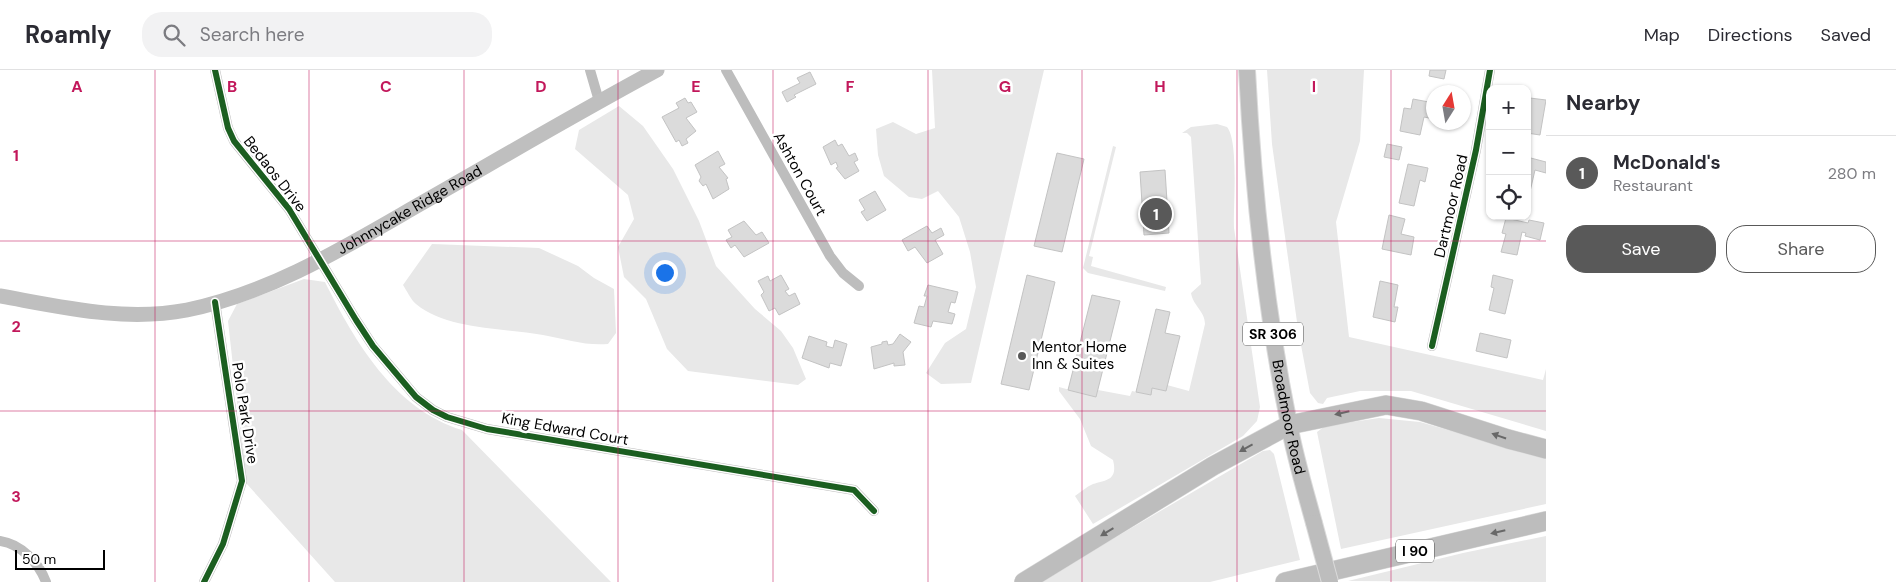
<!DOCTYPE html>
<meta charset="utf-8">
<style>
body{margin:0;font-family:"DM Sans",sans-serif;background:#f2f2f3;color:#2b2b33}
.controls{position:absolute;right:15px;top:15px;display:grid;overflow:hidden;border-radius:10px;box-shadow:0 1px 4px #0004}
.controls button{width:45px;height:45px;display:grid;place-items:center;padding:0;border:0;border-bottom:1px solid #e1e1e2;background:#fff;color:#2b2b33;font:25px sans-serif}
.compass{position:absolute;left:1426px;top:15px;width:45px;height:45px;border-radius:50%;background:#fff;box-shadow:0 1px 4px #0004;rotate:11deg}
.scale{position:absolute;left:15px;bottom:12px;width:90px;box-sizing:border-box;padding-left:5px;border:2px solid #000;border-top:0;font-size:14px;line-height:18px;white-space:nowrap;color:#000;-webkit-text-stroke:4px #fff;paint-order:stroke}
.you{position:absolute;left:664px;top:202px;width:18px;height:18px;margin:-12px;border:4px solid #fff;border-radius:50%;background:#1a73e8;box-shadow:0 0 0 8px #1a73e833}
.badge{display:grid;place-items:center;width:32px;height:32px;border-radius:50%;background:#595959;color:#fff;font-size:16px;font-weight:700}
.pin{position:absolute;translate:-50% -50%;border:2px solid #fff;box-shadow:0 1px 5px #0006}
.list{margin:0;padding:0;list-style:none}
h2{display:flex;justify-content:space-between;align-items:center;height:65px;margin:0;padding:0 20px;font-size:21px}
h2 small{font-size:16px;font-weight:400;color:#7c7c81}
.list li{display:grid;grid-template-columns:32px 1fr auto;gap:15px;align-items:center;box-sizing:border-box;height:75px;padding:0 20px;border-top:1px solid #e1e1e2}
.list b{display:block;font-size:19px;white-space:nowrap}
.list p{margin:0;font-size:16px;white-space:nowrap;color:#7c7c81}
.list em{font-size:16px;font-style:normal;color:#7c7c81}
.actions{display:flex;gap:10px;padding:15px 20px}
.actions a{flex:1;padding:11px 0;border:1px solid #595959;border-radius:20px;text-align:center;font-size:18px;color:#595959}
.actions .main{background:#595959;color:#fff}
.icon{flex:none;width:28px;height:28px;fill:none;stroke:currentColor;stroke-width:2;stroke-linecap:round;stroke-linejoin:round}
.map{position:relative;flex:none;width:1546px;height:512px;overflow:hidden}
header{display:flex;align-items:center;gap:30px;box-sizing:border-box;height:70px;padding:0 25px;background:#fff;border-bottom:1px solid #e1e1e2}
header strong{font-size:24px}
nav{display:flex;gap:28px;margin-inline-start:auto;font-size:18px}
.search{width:350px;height:45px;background:#f2f2f3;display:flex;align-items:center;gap:12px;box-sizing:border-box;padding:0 18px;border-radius:20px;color:#7c7c81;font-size:19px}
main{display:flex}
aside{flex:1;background:#fff}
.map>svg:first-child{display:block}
.green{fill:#e8e8e8}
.building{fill:#dbdbdb;stroke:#c3c3c3}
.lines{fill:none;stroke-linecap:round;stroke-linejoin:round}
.primary-casing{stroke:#dbdbdb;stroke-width:18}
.highway-casing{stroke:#dbdbdb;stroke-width:20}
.street{stroke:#bdbdbd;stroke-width:10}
.secondary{stroke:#bfbfbf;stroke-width:15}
.primary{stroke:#bdbdbd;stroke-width:16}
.highway{stroke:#bdbdbd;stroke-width:19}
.primary-bridge-casing{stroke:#dbdbdb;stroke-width:18;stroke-linecap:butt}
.primary-bridge{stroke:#bdbdbd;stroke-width:16}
.cycleway-casing{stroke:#fff;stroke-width:9}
.cycleway{stroke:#1b5e20;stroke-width:6}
.oneway{fill:#686868}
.grid{fill:none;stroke:#c2185b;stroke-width:1;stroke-opacity:0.55}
.poi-dot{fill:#595959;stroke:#fff;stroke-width:2}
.labels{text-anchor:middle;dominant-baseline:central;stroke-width:5;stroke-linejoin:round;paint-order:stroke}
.shield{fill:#fff;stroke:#4c4c4c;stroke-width:1}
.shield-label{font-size:14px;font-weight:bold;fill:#000}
.street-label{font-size:15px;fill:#000;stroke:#fff}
.poi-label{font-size:15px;fill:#000;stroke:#fff;text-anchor:start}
.grid-label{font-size:16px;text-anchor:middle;font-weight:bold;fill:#c2185b;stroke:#fff;stroke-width:5;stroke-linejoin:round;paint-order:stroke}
</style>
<header>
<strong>Roamly</strong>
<div class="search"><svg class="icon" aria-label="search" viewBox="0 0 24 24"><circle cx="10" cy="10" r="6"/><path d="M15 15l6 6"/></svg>Search here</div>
<nav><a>Map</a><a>Directions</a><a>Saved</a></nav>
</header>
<main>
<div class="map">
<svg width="1546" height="512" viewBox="0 0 1546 512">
<rect width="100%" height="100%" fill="#fff"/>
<path class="green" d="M932 0H1044L971 313 941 314 926 303 945 273 966 259 976 217 970 182 959 147 938 121 922 129 909 127 884 106 878 85 876 59 893 52 916 64 935 58Z
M1267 0H1364L1360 71 1336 152 1349 267 1543 310 1546 299V361L1411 321H1360L1327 328 1323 334 1318 333 1310 323 1298 259 1272 74Z
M619 36 643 56 673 99 699 151 716 196 755 239 781 261 793 278 806 309 798 315 688 301 667 279 646 229 624 207 618 177 634 149 628 125 575 79 579 60Z
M1217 54 1227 57C1239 71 1233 137 1234 158L1260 337 1257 351 1243 366 1093 454 1075 426C1081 422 1086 417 1093 414 1107 410 1118 410 1113 390L1091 376 1080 349 1059 321V317L1096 327 1098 320 1130 326 1132 321 1150 325 1152 318 1166 321 1167 315 1189 321 1205 254C1205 241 1193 236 1191 223L1201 214 1191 67 1187 63H1182L1191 57Z
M1113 76 1116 77 1089 186 1093 187 1091 196 1166 217 1165 221 1088 203 1083 198Z
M432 174 539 178 578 196 594 208 614 219 616 263 608 274C585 276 566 269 543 265 505 258 447 260 416 234 411 230 407 221 403 215Z
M304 209 325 212C355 272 394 339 462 360L611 512H335L246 413 228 251 237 234Z
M1379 348 1420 352 1546 388V434L1341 479 1317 362 1325 356Z
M1270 380 1274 384 1300 490 1210 512H1039L1263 381Z
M1546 466V512L1348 511 1463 483Z"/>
<path class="building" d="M1430 0H1446L1444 9 1429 6Z
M810 2 816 14 794 25 796 27 787 32 782 22 800 13 797 8Z
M685 28 688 33 691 32 697 42 686 48 696 61 686 69 688 73 682 76 679 70 676 72 662 47 679 38 676 33Z
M1530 28 1546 30 1540 65 1527 63Z
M1413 29 1434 33V49L1424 47 1420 65 1400 61 1404 38 1411 39Z
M835 70 838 76 842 74 849 86 855 83 858 90 854 92 859 101 845 109 836 98 838 97 836 92 831 95 823 77Z
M1387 74 1402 77 1399 90 1384 87Z
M718 81 725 94 719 97 728 108 726 109 729 119 713 129 706 114 703 116 699 111 701 107 695 95Z
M1057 83 1084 89 1062 182 1034 176Z
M1527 87 1546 92V103L1535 100 1529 126H1527Z
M1408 94 1428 98 1425 112 1420 110 1414 136 1399 133Z
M1165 100 1169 163 1144 165 1140 102Z
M875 121 886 140 867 151 861 142 865 140 859 130Z
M1389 145 1405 149 1401 164 1414 167 1411 185 1382 179Z
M1506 148 1528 153 1529 150 1544 153 1540 170 1525 166 1526 163 1522 162 1517 185 1501 182 1506 164 1502 163Z
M744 151 756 165 762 162 769 173 744 187 735 175 731 178 726 170 732 167 728 160Z
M927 156 932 163 941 158 944 165 935 170 943 184 927 193 915 177 908 181 902 170Z
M781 205 789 219 785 221 789 226 795 223 800 234 779 245 775 238 769 241 761 225 764 222 758 211 768 206 770 211Z
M1027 205 1055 212 1029 320 1001 314Z
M1493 205 1513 210 1505 244 1489 240 1494 218 1491 217Z
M1380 211 1398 215 1394 237H1398L1395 252 1373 247Z
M928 215 958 222 955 233 951 232 948 242 955 244 952 254 933 251 931 257 914 253 919 236 924 237 927 226H924Z
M1092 225 1120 231 1096 327 1068 320Z
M1156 239 1170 242 1165 263 1180 266 1166 321 1152 318 1151 325 1136 322Z
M1480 263 1511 270 1507 288 1476 281Z
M900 264 911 272 903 282 905 295 894 296V293L874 299 871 277 882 274V272L887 271 888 275 893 274Z
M809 266 827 272 826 276 833 278 835 270 847 274 841 296 830 293 829 298 802 288Z"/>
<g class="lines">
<g class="primary-casing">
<g id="primary">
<path id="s2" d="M1247 0C1253 118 1265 237 1289 354 1295 387 1305 420 1314 453"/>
</g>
</g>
<g class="highway-casing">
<path id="highway" d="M1024 512 1213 396 1289 355 1386 335 1421 341 1508 369 1546 379
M1285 512 1546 451"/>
</g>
<path class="street" d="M215 0 228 58 234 71 289 139 356 250 373 276 416 327 433 340 447 347 487 359 854 420 874 441
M590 0 599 31
M726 0 830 186 843 203 859 216
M1432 276 1476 80 1490 0
M0 471C21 474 39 493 46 512
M204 512 223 474 242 411 215 232"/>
<path class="secondary" id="s1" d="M0 226C62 237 124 252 187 240 271 223 347 176 420 134 499 89 577 43 657 0"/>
<use href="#primary" class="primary"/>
<use href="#highway" class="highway"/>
<g class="primary-bridge-casing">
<path id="primary-bridge" d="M1314 453 1330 512"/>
</g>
<use href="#primary-bridge" class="primary-bridge"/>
<g class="cycleway-casing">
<path id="cycleway" d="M215 0 228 58 234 71 289 139 356 250 373 276 416 327 433 340 447 347 487 359 854 420 874 441
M1432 276 1476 80 1490 0
M204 512 223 474 242 411 215 232"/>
</g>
<use href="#cycleway" class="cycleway"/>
</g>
<defs><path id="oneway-solid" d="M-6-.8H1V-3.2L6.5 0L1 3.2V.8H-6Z" transform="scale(1.25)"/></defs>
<g class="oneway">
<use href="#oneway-solid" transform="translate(1342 343) rotate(167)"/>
<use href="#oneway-solid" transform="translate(1499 366) rotate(-161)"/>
<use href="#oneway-solid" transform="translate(1246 378) rotate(151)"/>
<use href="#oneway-solid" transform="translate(1107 462) rotate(149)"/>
<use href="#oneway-solid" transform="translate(1498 462) rotate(167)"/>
</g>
<path class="grid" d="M155 0V512M309 0V512M464 0V512M618 0V512M773 0V512M928 0V512M1082 0V512M1237 0V512M1391 0V512M0 171H1546M0 341H1546"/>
<circle class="poi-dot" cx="1022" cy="286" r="5"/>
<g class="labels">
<g class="shield">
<rect x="1243" y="252.5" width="60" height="23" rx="4"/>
<rect x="1396" y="469.5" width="38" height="23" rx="4"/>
</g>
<g class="shield-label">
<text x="1273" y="264">SR 306</text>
<text x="1415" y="481">I 90</text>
</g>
<g class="street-label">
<text transform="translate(275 104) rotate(52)">Bedaos Drive</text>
<text transform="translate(800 104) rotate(61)">Ashton Court</text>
<text transform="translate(1451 136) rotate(-77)">Dartmoor Road</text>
<text stroke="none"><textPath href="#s1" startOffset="434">Johnnycake Ridge Road</textPath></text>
<text transform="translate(245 343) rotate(81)">Polo Park Drive</text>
<text stroke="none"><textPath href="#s2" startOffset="350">Broadmoor Road</textPath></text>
<text transform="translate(565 359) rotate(10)">King Edward Court</text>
</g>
<g class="poi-label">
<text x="1032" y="277">Mentor Home<tspan x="1032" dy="17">Inn &amp; Suites</tspan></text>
</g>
</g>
<g class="grid-label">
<text x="77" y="22">A</text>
<text x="232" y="22">B</text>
<text x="386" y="22">C</text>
<text x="541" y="22">D</text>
<text x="696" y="22">E</text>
<text x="850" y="22">F</text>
<text x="1005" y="22">G</text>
<text x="1160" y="22">H</text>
<text x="1314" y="22">I</text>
<text x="16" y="91">1</text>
<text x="16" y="262">2</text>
<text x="16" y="432">3</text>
</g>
</svg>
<div class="controls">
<button>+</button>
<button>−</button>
<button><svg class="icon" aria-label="locate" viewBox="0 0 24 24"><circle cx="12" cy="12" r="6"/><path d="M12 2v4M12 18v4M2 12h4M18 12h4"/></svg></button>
</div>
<svg class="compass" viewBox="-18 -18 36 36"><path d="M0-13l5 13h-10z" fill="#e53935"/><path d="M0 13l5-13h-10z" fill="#7c7c81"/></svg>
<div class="scale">50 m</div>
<div class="you"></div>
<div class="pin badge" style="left:1156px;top:144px">1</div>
</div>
<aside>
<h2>Nearby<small></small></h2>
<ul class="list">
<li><span class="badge">1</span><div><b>McDonald's</b><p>Restaurant</p></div><em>280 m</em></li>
</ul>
<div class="actions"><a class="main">Save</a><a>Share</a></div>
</aside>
</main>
